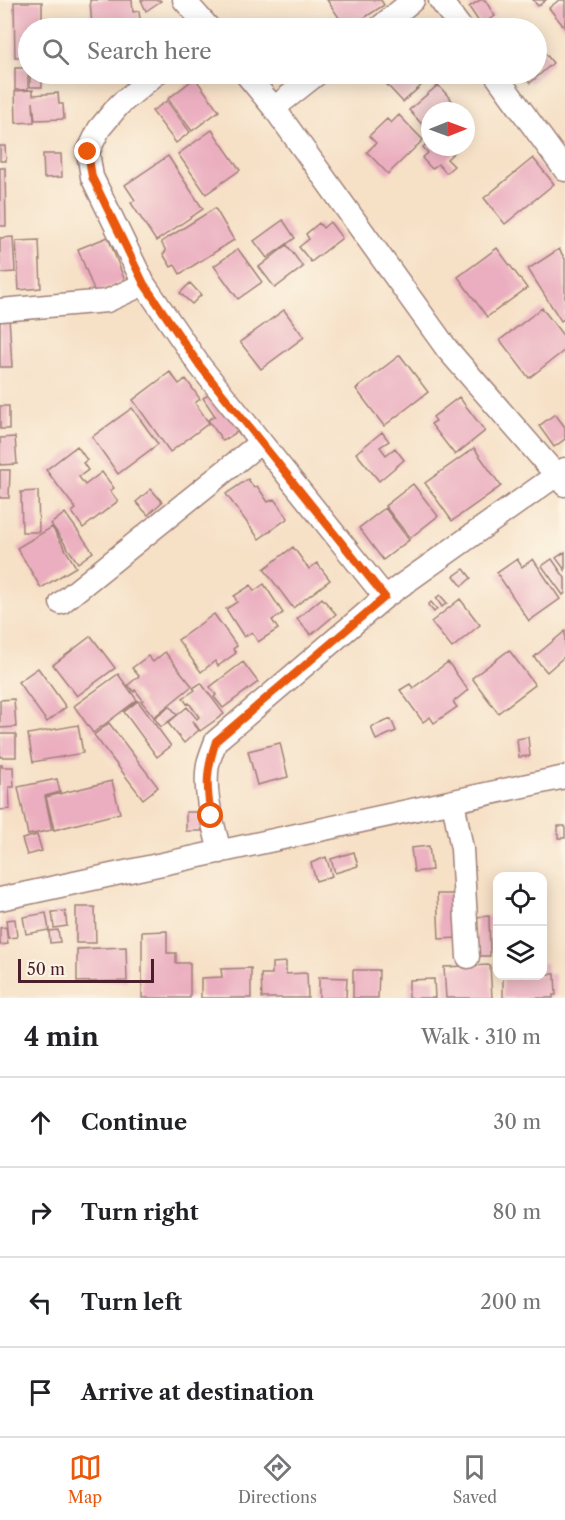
<!DOCTYPE html>
<meta charset="utf-8">
<style>
body{margin:0;font-family:"Libre Caslon Text",serif;background:#f2f2f2;color:#202124}
.controls{position:absolute;right:18px;bottom:18px;display:grid;overflow:hidden;border-radius:12px;box-shadow:0 3px 15px #0003}
.controls button{width:54px;height:54px;display:grid;place-items:center;padding:0;border:0;border-bottom:2px solid #e0e0e0;background:#fff;color:#202124;font:30px sans-serif}
.compass{position:absolute;left:421px;top:102px;width:54px;height:54px;border-radius:50%;background:#fff;box-shadow:0 3px 15px #0003;rotate:89deg}
.scale{position:absolute;left:18px;bottom:15px;width:136px;box-sizing:border-box;padding-left:6px;border:3px solid #4a1f2b;border-top:0;font-size:16px;line-height:21px;white-space:nowrap;color:#4a1f2b;-webkit-text-stroke:4px #fcf5e5;paint-order:stroke}
.stop{position:absolute;width:18px;height:18px;margin:-14px;border:4px solid #ea580c;border-radius:50%;background:#fff}
.stop.end{background:#ea580c;border-color:#fff;box-shadow:0 2px 6px #0008}
.list{margin:0;padding:0;list-style:none}
h2{display:flex;justify-content:space-between;align-items:center;height:78px;margin:0;padding:0 24px;font-size:26px}
h2 small{font-size:20px;font-weight:400;color:#757577}
.list li{display:grid;grid-template-columns:39px 1fr auto;gap:18px;align-items:center;box-sizing:border-box;height:90px;padding:0 24px;border-top:2px solid #e0e0e0}
.list b{display:block;font-size:22px;white-space:nowrap}
.list em{font-size:20px;font-style:normal;color:#757577}
.icon{flex:none;width:33px;height:33px;fill:none;stroke:currentColor;stroke-width:2;stroke-linecap:round;stroke-linejoin:round}
.map{position:relative;flex:none;width:565px;height:998px;overflow:hidden}
.search{position:absolute;background:#fff;box-shadow:0 3px 15px #0003;left:18px;right:18px;top:18px;height:66px;display:flex;align-items:center;gap:15px;box-sizing:border-box;padding:0 21px;border-radius:33px;color:#757577;font-size:22px}
.sheet{height:438px;background:#fff}
nav{display:flex;justify-content:space-around;align-items:center;box-sizing:border-box;height:84px;border-top:2px solid #e0e0e0;background:#fff;font-size:16px;color:#757577}
nav a{display:grid;justify-items:center;gap:3px}
nav .on{color:#ea580c}
.map>svg:first-child{display:block}
.building{fill:#ebaec0}
.lines{fill:none;stroke-linecap:round;stroke-linejoin:round}
.minor-casing{stroke:#a08078;stroke-width:25}
.minor{stroke:#fff;stroke-width:22}
.route{stroke:#ea580c;stroke-width:8}
</style>
<div class="map">
<svg width="565" height="998" viewBox="0 0 565 998">
<rect width="100%" height="100%" fill="#fcf5e5"/>
<filter id="ink" filterUnits="userSpaceOnUse"><feTurbulence type="fractalNoise" baseFrequency=".0167" numOctaves="2"/><feDisplacementMap in="SourceGraphic" scale="12" xChannelSelector="R" yChannelSelector="G"/><feConvolveMatrix kernelMatrix="1 2 1 2 8 2 1 2 1" color-interpolation-filters="sRGB"/></filter>
<filter id="wash" filterUnits="userSpaceOnUse"><feTurbulence type="fractalNoise" baseFrequency=".008" numOctaves="4" result="noise"/><feDisplacementMap in="SourceGraphic" scale="24" xChannelSelector="R" yChannelSelector="G"/><feGaussianBlur stdDeviation="1.35" result="paint"/><feColorMatrix in="noise" values="0 0 0 0 0 0 0 0 0 0 0 0 0 0 0 0 0 1.4 0 .05"/><feComposite in="paint" operator="in"/></filter>
<g filter="url(#wash)">
<rect width="100%" height="100%" fill="#f6e0c6"/>
<g id="blocks">
<path class="building" d="M90 0H132L133 12 139 11 141 28H92Z
M141 0H160L161 1 146 11Z
M327 0H381L384 5 349 28H346Z
M480 0H485L495 16 481 25 469 7Z
M533 0H546L538 6Z
M559 0H565V28L549 8Z
M14 2H42V28H28V57H15Z
M536 42 553 63 530 83 522 74H536Z
M15 68H28V90H15Z
M30 74H42V87H30Z
M377 74H434L403 102Z
M195 78 219 111 192 131 168 99Z
M438 85 458 107 453 111H430V133L409 110Z
M33 90V95L58 93 59 104H63L64 119 35 120 33 102 34 122 16 123 15 91Z
M167 101 190 132 176 143 152 111Z
M399 115 423 140 388 174 367 152 376 143 369 136 387 119 391 123Z
M212 130 240 170 206 194 178 154Z
M430 141V147H460L447 159 454 166 446 173 438 164 432 169 422 158 428 153 423 147Z
M0 146H5L6 161H0Z
M43 154H61L62 177 44 178Z
M168 156 203 209 156 241 131 203 135 200 125 185Z
M533 158 554 184 505 224 484 198Z
M0 168H5L6 226H0Z
M215 208 234 240 180 274 175 265 171 267 163 254 166 251 161 242Z
M283 220 295 238 267 258 254 241Z
M330 222 342 238 311 262 299 247 309 239 306 234 319 223 323 228Z
M13 237 15 272 0 273V238Z
M108 237 125 281 95 293 78 249Z
M39 240 41 288 19 290 16 241Z
M287 245 303 267 275 288 259 267Z
M497 248 527 288 487 317 458 277Z
M238 249 262 282 238 299 214 266Z
M559 249 565 259V318L561 321 528 269Z
M190 283 201 295 192 304 180 293Z
M542 308 565 338V350L529 378 500 340Z
M284 310 304 337 261 369 240 342Z
M9 316 12 367H0V317Z
M400 355 428 392 384 426 356 389Z
M170 372 179 384 186 379 200 399 195 403 209 423 170 452 133 400Z
M210 394 221 411 226 408 240 430 223 441 208 420 215 416 203 398Z
M459 397 485 431 455 455 431 424 436 421 433 417Z
M0 406H9V429H0Z
M132 408 158 444 118 474 92 437Z
M555 414 565 427V439L554 447 539 426Z
M382 432 389 441 380 447 386 455 395 448 404 460 379 481 356 453Z
M15 437 17 464 0 465V438Z
M77 446 87 460 83 463 88 470 79 477 85 485 102 472 114 488 110 491 118 501 83 528 72 512 76 509 46 470Z
M474 448 501 486 452 521 425 483Z
M0 470H10L9 498H0Z
M248 479 254 488 257 486 268 502 274 499 288 518 259 539 226 494Z
M413 484 438 516 410 538 385 506Z
M151 489 162 502 148 515 136 502Z
M38 491 39 532H22L21 492Z
M385 508 409 540 383 560 359 528Z
M65 513 93 552 78 563 51 524Z
M52 527 76 567 41 588 17 548Z
M293 547 309 569 317 563 330 580 293 608 264 569Z
M565 552V570L556 558Z
M517 559 522 567 533 559 560 599 529 621 497 573Z
M552 559 565 578V593L563 595 542 566Z
M464 569 471 578 462 586 454 576Z
M264 584 283 613 272 620 278 629 258 642 252 632 244 637 226 609 237 602 234 596 251 585 254 591Z
M440 595 447 603 442 607 436 598Z
M322 598 336 614 311 635 297 619Z
M460 599 480 625 452 648 431 622Z
M431 602 437 609 434 612 428 605Z
M214 614 237 646 233 649 236 653 218 666 215 661 201 672 178 640Z
M565 631V656L547 672 534 657Z
M91 636 115 668 77 696 53 665Z
M509 650 535 685 498 713 472 678Z
M165 652 192 686 154 717 141 701 143 700 135 690 134 692 128 685 139 676 132 668 148 656 153 662Z
M243 662 258 682 223 708 214 697 216 695 210 687Z
M448 662 468 690 453 702 457 707 434 723 430 717 423 722 400 690 410 684 413 688Z
M38 668 66 707 47 722 18 682Z
M118 674 137 700 93 733 74 706Z
M201 683 224 714 200 731 193 721 192 722 199 730 184 743 168 723 187 707 197 719 199 717 189 703 187 704 183 698 195 690 193 688Z
M14 699 16 727 0 728V700Z
M138 701 171 746 157 757 124 712Z
M170 706 177 715 161 727 154 718Z
M391 719 396 731 376 740 371 727Z
M109 723 158 787 143 799 94 735Z
M78 725 83 753 33 762 28 734Z
M0 734H16V757H0Z
M528 737 530 756 519 757 517 739Z
M280 743 288 777 257 785 248 751Z
M0 765H2V767H13L14 787H9L10 809 0 810Z
M57 779 60 792 45 796 52 830 28 835 18 787Z
M112 781 120 813 54 830 46 797Z
M186 812H202V831H186Z
M558 826H565V838H558Z
M37 835 42 851 27 855 22 839Z
M429 846 432 870 414 872 411 848Z
M354 852 358 866 335 873 331 859Z
M326 857 332 876 316 881 311 863Z
M437 894H456L457 938 439 939Z
M76 907H95L96 943H76Z
M65 911 67 926 54 928 52 912Z
M46 913 49 930 26 934 23 917Z
M489 916 490 956H477L476 917Z
M15 919 17 937 8 938 6 920Z
M6 927 8 944 0 945V928Z
M58 930 60 942 50 943 49 931Z
M167 931V953H176V963H190V998H142V932Z
M126 947 127 981 77 982V949Z
M286 962V974L307 973 308 998H262L261 974H272V963Z
M542 963H546L547 974H555L556 995H553V998H503V976H542Z
M490 965 492 998H446L444 967Z
M251 968V998H201V978L222 977 221 969Z
M353 970H379L378 998H353Z
M319 977 347 978 346 998H319Z
M434 979 435 998H409V980Z"/>
</g>
</g>
<g filter="url(#ink)">
<use href="#blocks" fill-opacity="0" stroke="#a08078" stroke-width="1.5"/>
<g class="lines">
<g class="minor-casing">
<path id="minor" d="M184 0 209 28
M440 0 461 28
M379 28 413 0
M156 74 119 105 99 129 88 152 92 177 144 284 200 366 385 597
M246 74 274 108 447 349 565 485
M495 74 565 170
M274 108 317 74
M0 310 107 301 144 284
M61 603 261 442
M453 801 462 849 468 957
M220 852C213 823 203 793 208 764 210 756 213 749 216 741L385 597 565 469
M0 899 565 777"/>
</g>
<use href="#minor" class="minor"/>
</g>
</g>
<g class="lines" filter="url(#ink)">
<path class="route" d="M88 152 92 177 144 284 200 366 385 597 216 741C206 771 206 785 211 816"/>
</g>
</svg>
<div class="controls">
<button><svg class="icon" aria-label="locate" viewBox="0 0 24 24"><circle cx="12" cy="12" r="6"/><path d="M12 2v4M12 18v4M2 12h4M18 12h4"/></svg></button>
<button><svg class="icon" aria-label="layers" viewBox="0 0 24 24"><path d="M12 4l9 5-9 5-9-5zM3 14l9 5 9-5"/></svg></button>
</div>
<svg class="compass" viewBox="-18 -18 36 36"><path d="M0-13l5 13h-10z" fill="#e53935"/><path d="M0 13l5-13h-10z" fill="#757577"/></svg>
<div class="scale">50 m</div>
<div class="stop" style="left:211px;top:816px"></div>
<div class="stop end" style="left:88px;top:152px"></div>
<div class="search"><svg class="icon" aria-label="search" viewBox="0 0 24 24"><circle cx="10" cy="10" r="6"/><path d="M15 15l6 6"/></svg>Search here</div>
</div>
<section class="sheet">
<h2>4 min<small>Walk · 310 m</small></h2>
<ul class="list">
<li><svg class="icon" aria-label="ahead" viewBox="0 0 24 24"><path d="M12 20V5M6 11l6-6 6 6"/></svg><div><b>Continue</b></div><em>30 m</em></li>
<li><svg class="icon" aria-label="right" viewBox="0 0 24 24"><path d="M7 20v-9h11M14 6l5 5-5 5"/></svg><div><b>Turn right</b></div><em>80 m</em></li>
<li><svg class="icon" aria-label="left" viewBox="0 0 24 24"><path d="M17 20v-9H6M10 6l-5 5 5 5"/></svg><div><b>Turn left</b></div><em>200 m</em></li>
<li><svg class="icon" aria-label="arrive" viewBox="0 0 24 24"><path d="M6 21V4h12l-3 4 3 4H6"/></svg><div><b>Arrive at destination</b></div></li>
</ul>
</section>
<nav>
<a class="on"><svg class="icon" aria-label="map" viewBox="0 0 24 24"><path d="M3 6l6-2 6 2 6-2v14l-6 2-6-2-6 2zM9 4v14M15 6v14"/></svg>Map</a>
<a><svg class="icon" aria-label="directions" viewBox="0 0 24 24"><path d="M12 3l9 9-9 9-9-9zM9 14v-3h6M13 9l2 2-2 2"/></svg>Directions</a>
<a><svg class="icon" aria-label="saved" viewBox="0 0 24 24"><path d="M7 4h10v16l-5-4-5 4z"/></svg>Saved</a>
</nav>
